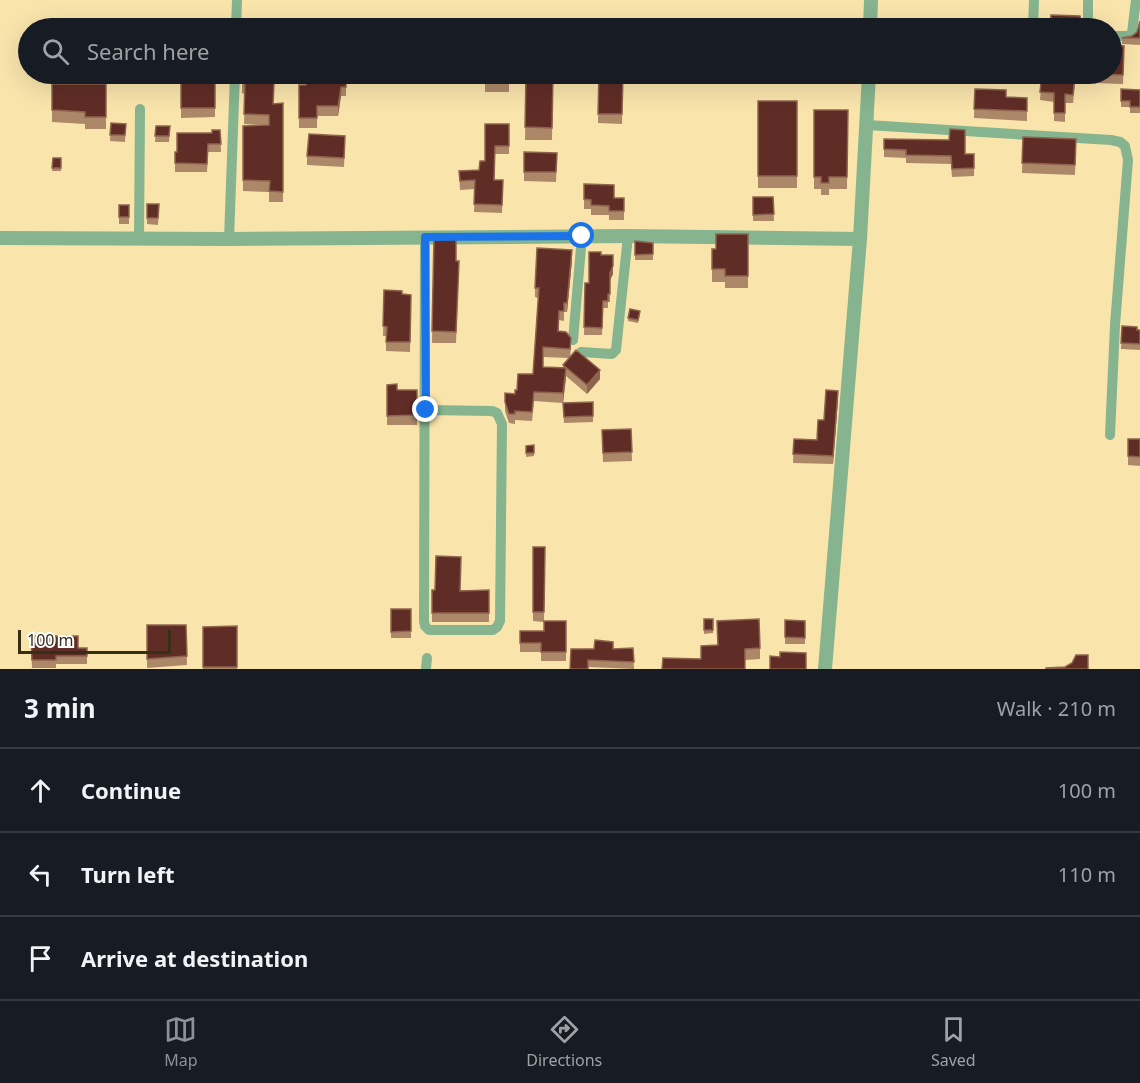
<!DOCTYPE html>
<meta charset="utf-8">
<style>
body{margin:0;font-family:"Noto Sans",sans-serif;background:#20242c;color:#f1f3f6}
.scale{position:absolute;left:18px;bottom:15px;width:153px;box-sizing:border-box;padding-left:6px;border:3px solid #372e18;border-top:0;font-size:16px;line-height:21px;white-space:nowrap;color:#372e18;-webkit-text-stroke:4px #fff;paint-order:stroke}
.stop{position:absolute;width:18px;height:18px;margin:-14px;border:4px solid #1a73e8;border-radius:50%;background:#fff}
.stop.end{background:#1a73e8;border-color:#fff;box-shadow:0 2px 6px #0008}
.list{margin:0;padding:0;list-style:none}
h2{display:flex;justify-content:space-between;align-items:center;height:78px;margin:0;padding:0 24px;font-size:26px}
h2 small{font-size:20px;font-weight:400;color:#9ea1a6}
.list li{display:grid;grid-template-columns:39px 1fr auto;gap:18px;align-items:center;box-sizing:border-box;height:84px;padding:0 24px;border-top:2px solid #363941}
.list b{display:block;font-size:22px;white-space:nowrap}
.list em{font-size:20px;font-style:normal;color:#9ea1a6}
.icon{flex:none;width:33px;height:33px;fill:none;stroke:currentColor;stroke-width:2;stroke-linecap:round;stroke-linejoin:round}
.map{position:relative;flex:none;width:1140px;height:669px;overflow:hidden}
.search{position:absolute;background:#171b24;box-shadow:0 6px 24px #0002;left:18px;right:18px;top:18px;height:66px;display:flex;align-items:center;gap:15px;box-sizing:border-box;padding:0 21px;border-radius:33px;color:#9ea1a6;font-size:22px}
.sheet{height:330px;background:#171b24}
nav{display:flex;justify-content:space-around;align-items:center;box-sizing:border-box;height:84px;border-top:2px solid #363941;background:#171b24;font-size:16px;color:#9ea1a6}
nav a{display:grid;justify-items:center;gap:3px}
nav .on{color:#8c9099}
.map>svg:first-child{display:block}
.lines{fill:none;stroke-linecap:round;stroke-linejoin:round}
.minor{stroke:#86b48e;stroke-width:10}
.tertiary{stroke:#86b48e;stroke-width:14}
.wall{fill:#ac8869;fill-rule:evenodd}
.shaded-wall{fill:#8e644e}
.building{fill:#602d26;stroke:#8e644e;stroke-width:1.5}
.route{stroke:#1a73e8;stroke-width:8}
</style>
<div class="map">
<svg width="1140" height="669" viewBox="0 0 1140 669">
<rect width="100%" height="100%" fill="#f9e4ac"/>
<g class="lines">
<path class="minor" d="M1088 0V28
M236 28 237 0
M1033 28 1034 0
M1112 36H1128L1132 33 1136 0
M867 125 1111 140 1120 142 1125 146 1128 160 1115 325 1110 435
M425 237 424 621 425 626 429 630H493L497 627 500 621 502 424 497 413 492 411 426 410
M139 239 140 109
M229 239 235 74
M573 340 582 236
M581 352 612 354 616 350 628 236
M426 669 427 658"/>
<path class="tertiary" d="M870 28 871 0
M0 238 229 239 628 236 860 239
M825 669 860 239 869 74"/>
</g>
<path class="wall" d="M1140 21V45L1122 44V38L1132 36 1137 32Z
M1124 46 1123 84 1094 83V74Z
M242 74 268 82 274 104 283 103V202H269V192L243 191V126L263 125 244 124 245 94 242 93Z
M458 74 468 79V82H458Z
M485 74H509V92H485Z
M599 74H623L622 124 598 123Z
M1042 74H1078H1076L1073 103H1065V122L1054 121V102L1040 100Z
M526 76H553L552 140H525Z
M346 77V96H341L338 116H317V128H299V85H306Z
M215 82V117L181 118V83Z
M52 84H106V129H85V124L52 122Z
M975 89 1006 97 1027 98V121L974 118Z
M1121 89 1140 90V113H1130V107H1121Z
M758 101H797V188H758Z
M814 110H848L847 189H829V195H821V189H814Z
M111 123 126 124 125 142 110 141Z
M509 124V154H495L494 180H503L502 213 474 212 475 189 460 190 459 171 479 170Z
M156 126H170L169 142H155Z
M220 130 221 152H208L207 172H175V152H177Z
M1023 137 1076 139 1075 175 1022 173Z
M884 139 965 154H974V176L952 177 951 164 906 163V158L884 157Z
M345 145 344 167 307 165V156Z
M524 152 557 153 556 182 524 181Z
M53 158H61V171H52Z
M584 184 614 198H624V220H609V215H591V209H584Z
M753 197H773L774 221H753Z
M147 204H159L158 225 147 224Z
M119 205H129V224H119Z
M748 234V288H725V282H712V249H716Z
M434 238 456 261 459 273 456 343H432Z
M635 241 653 243V260H635Z
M601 255 613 274 610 280V302H608V308H603L602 335H584L585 283H589Z
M572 260 567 312H564V321L559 320V331L571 347 570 357 600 379 587 394 566 376 563 403 534 401 532 421 515 420V424L509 423 505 411V402L515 394 533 374 538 298 535 297V288ZM543 357 569 358 563 365V368L543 367Z
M384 290 402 294 411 295 410 352 386 351V336H383Z
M640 314 638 323 628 321V318Z
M1122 326 1140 330V350L1121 349Z
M387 385 397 390H417V425H387Z
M838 399 833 464 793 463 794 439 817 440 824 420Z
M593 402V422L564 423 563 403Z
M631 429 632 461 603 462 602 430Z
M1128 439H1140V466L1128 465Z
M534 445V456L526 457V446Z
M533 547H545L544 621H566V661H541V652H520V631H544V622L533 621Z
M432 590H489V622H432Z
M391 609H411V638H391Z
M704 619H713V633L704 634Z
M785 620 805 621V644H785Z
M717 621 760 648V659L745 660 701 659V646L717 645Z
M147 625H186L187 665 147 668Z
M237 626V669H203V627Z
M31 636 78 648H87V664H56V668H32Z
M633 648 634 669 588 667 571 649Z"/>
<path class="shaded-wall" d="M341 87V96L338 116V106Z
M572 250V260L567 312V303Z
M613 255V274L610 280V273Z
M566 368V378L563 403V393Z
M600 370V379L587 394V385Z
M838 391V399L833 464V456Z"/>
<path class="building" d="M1051 15 1080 16 1082 23 1079 25V28H1050Z
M1140 21V38H1122L1132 36 1137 32Z
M526 22 572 23V28L599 27V28H525Z
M719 25H756V28H719Z
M1112 45 1124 46 1123 75 1095 74H1112Z
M242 74 268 75 267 82 274 83 273 104 283 103V192L269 191 270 181 243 180V126L269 125V115L244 114 245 83H242Z
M458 74H468V79H458Z
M485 74H509V82H485Z
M599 74H623L622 114H598Z
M1042 74H1075L1073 95 1065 94V113H1054V93L1040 92Z
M526 76H553L552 128 525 127Z
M346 77V87H341L338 106H317V118H299V85H306V78Z
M215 82V108H181V83Z
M52 84H106V117H85V112L52 110Z
M975 89 1006 90V97L1027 98V111L974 109Z
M1121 89 1140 90V107H1130V101H1121Z
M758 101H797V176H758Z
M814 110H848L847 177H829V183H821V177H814Z
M111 123 126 124 125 135H110Z
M485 124H509V146H495L494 180H503L502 205 474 204 475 180 460 181 459 171 479 170 480 161H485Z
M156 126H170L169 136H155Z
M950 129 965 130V154H974V168L952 169 951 156 906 155V150L884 149V139L949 140Z
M212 130H220L221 144H208L207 164 175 163V152H177V133H212Z
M309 134 345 136 344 158 307 156Z
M1023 137 1076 139 1075 165 1022 163Z
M524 152 557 153 556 172H524Z
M53 158H61V168H52Z
M584 184 614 185V198H624V211H609V206L591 205V200L584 199Z
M753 197H773L774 214 753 215Z
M147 204H159L158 218H147Z
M119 205H129V217H119Z
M716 234H748V276H725V269H712V249H716Z
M434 238H456V261H459L456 332 432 331Z
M635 241 653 243V254L635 255Z
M537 248 572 250 567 303H564V311H559L558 331 566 332 571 338 570 349 543 347V367L566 368 563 393 534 392 532 412 515 411V414H509L505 402V393L515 394V390H517L518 374H533L539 288H535Z
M589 252H601V255H613V266L610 273V294H608V301H603L602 328 584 327 585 283H589Z
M384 290 402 291V294L411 295 410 342H386L387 327 383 326Z
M630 309 640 311 638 320 628 318Z
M1122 326 1137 327V330H1140V344L1121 343Z
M576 350 600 370 587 385 563 365Z
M397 384V390H417V415L387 416V385Z
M826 390 838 391 833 456 793 454 794 439 817 440 818 420H824Z
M593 402V416L564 417 563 403Z
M631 429 632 452 603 453 602 430Z
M1128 439H1140V457L1128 456Z
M534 445V453H526V446Z
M533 547H545L544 612H533Z
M436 556 461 557 460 591 489 590V613H432V590H435Z
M391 609H411V631L391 632Z
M704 619H713V630H704Z
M759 619 760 648 745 649V669H662L663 658 701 659V646L718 645 717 621Z
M785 620 805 621V638L785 637Z
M544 621H566V652H541V643H520V631H544Z
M147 625H186L187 656 147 659Z
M237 626V667H203V627Z
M31 636H78V648H87V656H56V660H32Z
M595 640 613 642V649L633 648 634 662 588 660V669H570L571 649H594Z
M780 652 806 653V669H770V656L780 657Z
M1076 655H1088V669H1046V668L1065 667 1072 663Z"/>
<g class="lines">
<path class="route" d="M426 410 425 237 582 236"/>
</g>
</svg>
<div class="scale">100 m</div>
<div class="stop" style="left:582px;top:236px"></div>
<div class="stop end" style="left:426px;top:410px"></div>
<div class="search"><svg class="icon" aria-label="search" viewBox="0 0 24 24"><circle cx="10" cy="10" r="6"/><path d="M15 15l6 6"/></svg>Search here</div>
</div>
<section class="sheet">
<h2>3 min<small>Walk · 210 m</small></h2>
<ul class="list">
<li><svg class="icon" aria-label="ahead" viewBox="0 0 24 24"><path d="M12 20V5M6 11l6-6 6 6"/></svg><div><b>Continue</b></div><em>100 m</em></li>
<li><svg class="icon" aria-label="left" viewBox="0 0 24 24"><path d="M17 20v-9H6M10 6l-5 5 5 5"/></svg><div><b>Turn left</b></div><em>110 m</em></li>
<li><svg class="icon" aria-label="arrive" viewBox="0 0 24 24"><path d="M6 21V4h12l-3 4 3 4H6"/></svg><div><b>Arrive at destination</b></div></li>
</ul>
</section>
<nav>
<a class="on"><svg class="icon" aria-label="map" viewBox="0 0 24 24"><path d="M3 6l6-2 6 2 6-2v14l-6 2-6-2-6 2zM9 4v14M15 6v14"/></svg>Map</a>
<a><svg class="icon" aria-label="directions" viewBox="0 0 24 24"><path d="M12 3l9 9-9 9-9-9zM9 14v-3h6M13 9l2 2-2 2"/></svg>Directions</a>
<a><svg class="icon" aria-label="saved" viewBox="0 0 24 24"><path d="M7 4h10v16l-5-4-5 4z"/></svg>Saved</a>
</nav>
